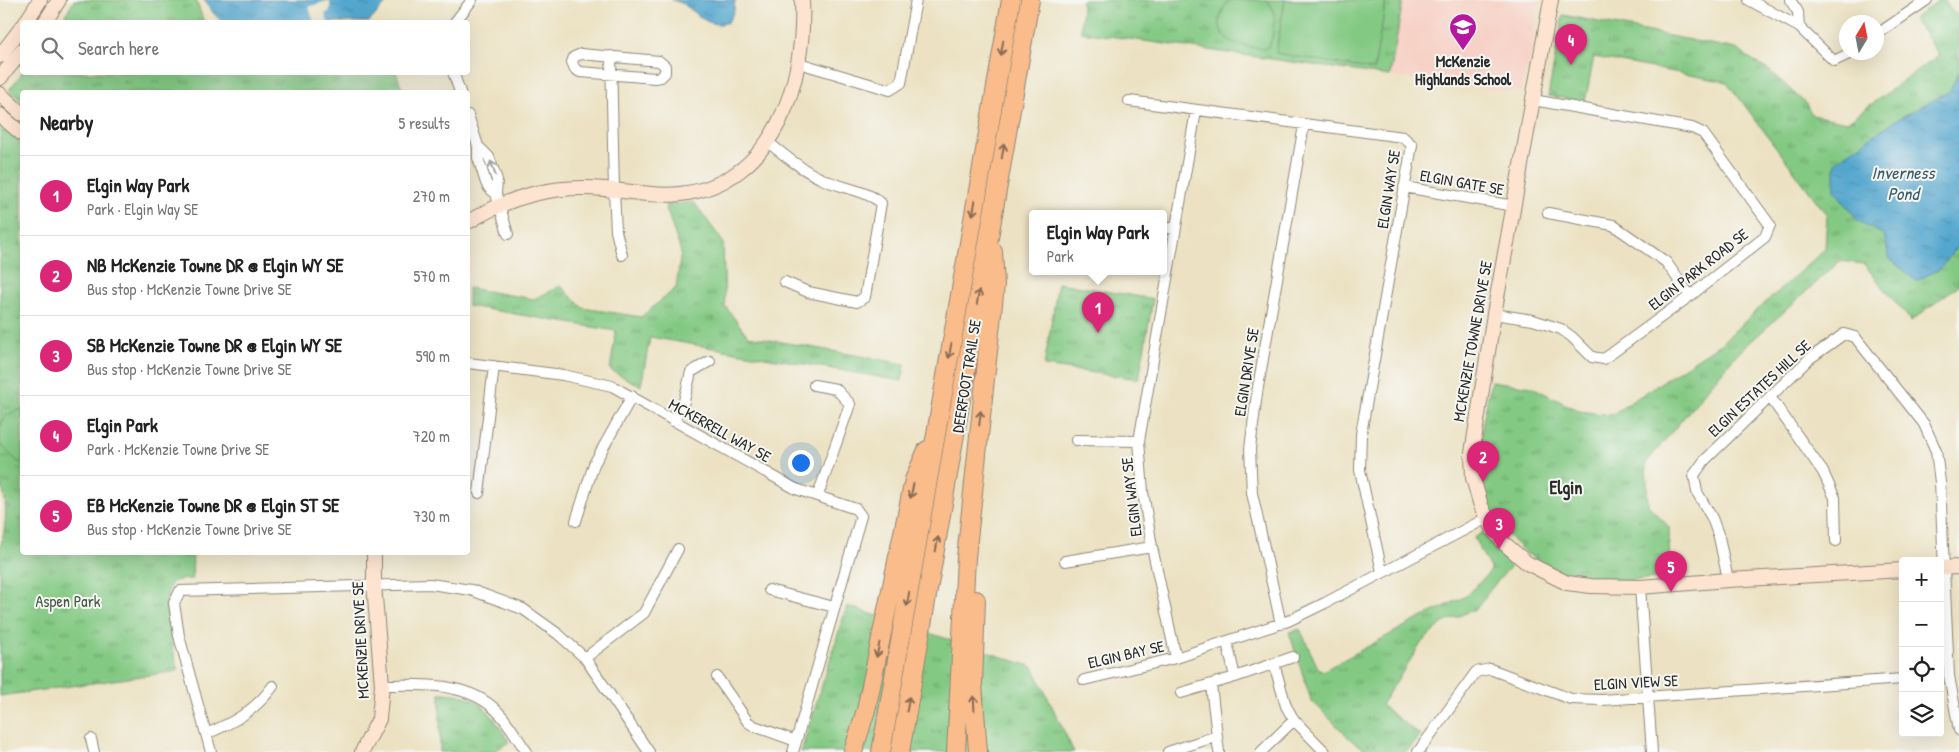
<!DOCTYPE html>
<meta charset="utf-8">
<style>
body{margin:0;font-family:"Patrick Hand",sans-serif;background:#f2f2f2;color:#222}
.controls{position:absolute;right:15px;bottom:15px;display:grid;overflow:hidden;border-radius:5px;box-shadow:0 5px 20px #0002}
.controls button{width:45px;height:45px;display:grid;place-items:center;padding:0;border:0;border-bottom:1px solid #e0e0e0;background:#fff;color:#222;font:25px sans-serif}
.compass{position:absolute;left:1839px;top:15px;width:45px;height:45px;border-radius:50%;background:#fff;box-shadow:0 5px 20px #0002;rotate:10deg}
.you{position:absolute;left:800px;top:462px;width:18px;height:18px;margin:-12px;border:4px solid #fff;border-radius:50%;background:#1a73e8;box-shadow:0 0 0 8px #1a73e833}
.badge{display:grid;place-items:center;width:32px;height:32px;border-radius:50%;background:#db2777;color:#fff;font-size:16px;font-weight:700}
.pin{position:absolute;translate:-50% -41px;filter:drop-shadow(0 1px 2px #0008)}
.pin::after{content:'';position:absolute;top:26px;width:18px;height:15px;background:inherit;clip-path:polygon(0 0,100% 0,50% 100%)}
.popup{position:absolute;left:1029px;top:210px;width:138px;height:65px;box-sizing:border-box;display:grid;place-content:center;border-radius:5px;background:#fff;filter:drop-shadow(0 1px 4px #0005);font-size:16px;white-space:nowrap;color:#767676}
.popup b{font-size:19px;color:#222}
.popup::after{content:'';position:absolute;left:50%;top:100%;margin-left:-10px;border:10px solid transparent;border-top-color:#fff}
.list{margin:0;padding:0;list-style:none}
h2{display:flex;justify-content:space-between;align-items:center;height:65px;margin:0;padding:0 20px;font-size:21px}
h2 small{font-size:16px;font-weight:400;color:#767676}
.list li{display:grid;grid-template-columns:32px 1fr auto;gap:15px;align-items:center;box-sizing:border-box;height:80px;padding:0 20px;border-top:1px solid #e0e0e0}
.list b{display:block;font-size:19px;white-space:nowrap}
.list p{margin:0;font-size:16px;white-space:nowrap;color:#767676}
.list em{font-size:16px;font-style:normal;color:#767676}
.icon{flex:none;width:28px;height:28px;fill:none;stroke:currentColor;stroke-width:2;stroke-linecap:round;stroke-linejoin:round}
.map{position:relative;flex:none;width:1959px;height:752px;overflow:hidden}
.search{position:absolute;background:#fff;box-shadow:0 5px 20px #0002;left:20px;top:20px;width:450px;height:55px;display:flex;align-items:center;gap:12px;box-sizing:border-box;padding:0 18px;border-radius:5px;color:#767676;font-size:19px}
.panel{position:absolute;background:#fff;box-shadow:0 5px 20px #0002;left:20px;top:90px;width:450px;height:465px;border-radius:5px}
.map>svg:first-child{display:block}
.built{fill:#f7d1c6}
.grass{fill:url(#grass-tufts);stroke:#577a57}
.pitch{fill:#83c983;stroke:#577a57}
.water{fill:url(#water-ripples);stroke:#3f687c}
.pier{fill:#ece2c3}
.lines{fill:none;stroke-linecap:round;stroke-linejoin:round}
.street-casing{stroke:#8c8677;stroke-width:12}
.secondary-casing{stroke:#8c8677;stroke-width:16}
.highway-casing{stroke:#8c8677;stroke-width:20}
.street{stroke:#fff;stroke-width:10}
.secondary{stroke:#fde4d1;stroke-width:14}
.highway{stroke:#fabc8b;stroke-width:18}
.oneway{stroke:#886c56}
.oneway2{stroke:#a0a0a0}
.labels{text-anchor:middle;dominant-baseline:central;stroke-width:4;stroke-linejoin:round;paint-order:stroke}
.poi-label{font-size:16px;font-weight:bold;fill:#2b2b2b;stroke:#f6f6f2}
.street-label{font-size:16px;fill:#2b2b2b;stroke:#f6f6f2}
.park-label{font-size:16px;fill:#455a45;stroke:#f6f6f2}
.water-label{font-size:18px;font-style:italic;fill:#3b5c6c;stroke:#f6f6f2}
.neighbourhood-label{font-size:18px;font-weight:bold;fill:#2b2b2b;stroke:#f6f6f2}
</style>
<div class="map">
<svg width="1959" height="752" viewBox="0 0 1959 752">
<defs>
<pattern id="grass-tufts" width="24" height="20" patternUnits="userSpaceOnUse" patternTransform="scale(1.25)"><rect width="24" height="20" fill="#83c983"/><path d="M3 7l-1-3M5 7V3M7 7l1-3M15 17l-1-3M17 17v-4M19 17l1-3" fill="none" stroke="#6ba36b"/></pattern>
<pattern id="water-ripples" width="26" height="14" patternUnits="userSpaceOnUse" patternTransform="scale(1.25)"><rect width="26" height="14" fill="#53a6ce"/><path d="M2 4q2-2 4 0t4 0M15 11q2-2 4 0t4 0" fill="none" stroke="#4587a7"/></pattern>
</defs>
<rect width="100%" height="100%" fill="#f6f6f2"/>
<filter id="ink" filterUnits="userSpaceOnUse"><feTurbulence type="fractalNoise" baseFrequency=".02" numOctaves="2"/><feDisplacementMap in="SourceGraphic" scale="10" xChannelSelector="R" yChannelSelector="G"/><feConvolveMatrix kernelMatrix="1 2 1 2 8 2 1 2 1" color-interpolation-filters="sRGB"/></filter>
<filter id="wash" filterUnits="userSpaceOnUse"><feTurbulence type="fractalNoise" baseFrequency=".0096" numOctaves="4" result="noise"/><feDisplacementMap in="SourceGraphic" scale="20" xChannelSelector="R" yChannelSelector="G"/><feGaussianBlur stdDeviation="1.12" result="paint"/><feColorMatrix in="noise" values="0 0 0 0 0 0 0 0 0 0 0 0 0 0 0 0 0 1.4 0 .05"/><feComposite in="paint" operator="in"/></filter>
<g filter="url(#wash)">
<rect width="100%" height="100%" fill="#ece2c3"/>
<path class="built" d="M1403 0H1540L1533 32 1534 34 1528 68 1524 75 1521 93 1390 76Z"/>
<path class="grass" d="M74 0H196L204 22H62Z
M1082 0H1403L1390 76 1081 32Z
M1939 0H1943L1959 18V285L1911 321 1864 264 1840 261 1735 356 1646 463 1648 505 1669 527 1670 577C1643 579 1614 583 1587 580 1532 572 1483 523 1480 467 1478 438 1486 409 1491 381L1532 387 1579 411 1611 415 1720 344 1825 249 1827 215 1727 82 1594 57 1585 102 1548 96 1563 15 1736 49 1771 72 1806 104 1812 115 1847 122 1939 55 1913 19Z
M23 72H396L403 92H22V102L9 90Z
M0 123 22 143V552L193 553 192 579C186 579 178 579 173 582 158 593 174 654 178 671L0 696V548C6 527 9 503 0 482Z
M694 202 723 242 725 306 748 336 905 364 902 381 650 337 641 386 610 370 616 331 468 306V288L534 299 561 286 583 308 641 317 676 288 681 252 665 205Z
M1058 283 1153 299 1139 379 1044 366Z
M1484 532 1492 545 1511 566 1489 591 1482 603 1475 609 1443 623 1422 642 1381 705 1421 736 1406 752H1368L1351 740 1311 700 1289 632 1300 629 1318 668 1323 671 1409 624 1468 595 1491 570 1474 538Z
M847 606 1033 667 1074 752H801Z
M440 693C480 693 490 711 509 742L493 752H440Z"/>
<path class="pitch" d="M1230 0H1266C1280 13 1273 29 1270 45L1264 49C1246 46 1218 45 1220 21 1221 12 1224 6 1230 0Z
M1285 0H1386L1374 70 1276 53Z
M22 409V462H18L0 444C0 418 0 417 22 409Z"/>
<path class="water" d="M204 0H389L369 22H223L214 14Z
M672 0H735L734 11 728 22C708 30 698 13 683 4 679 2 675 1 672 0Z
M1959 72V245L1940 269 1916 281 1889 258 1884 235 1858 221 1835 190V162L1894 121 1950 91Z"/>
<path class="pier" d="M330 0V11L325 14 328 22H314L309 7Z"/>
</g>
<g filter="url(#ink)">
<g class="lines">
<g class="street-casing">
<path id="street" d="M1749 0 1799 27 1834 61 1853 52
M1790 0 1798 12 1799 27
M455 22 472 0
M1876 35 1927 0
M581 54 659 61 665 66V73L661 77 655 78 580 72 575 69 572 62 574 57Z
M611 56 614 190 616 231 622 255
M799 63 890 90 901 83 916 0
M453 72 460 92
M1129 101 1403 137 1412 145 1361 434 1360 470 1382 572
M1196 111 1139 441 1143 492 1152 547 1176 658 1288 621 1325 603 1487 518
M468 115 478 146V158L486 183 489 188 496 194
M768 142C784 155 801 169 820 178 837 187 869 191 881 203L865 297 857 302 808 292 785 282
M478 146 489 157 497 180 496 194 508 234
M1404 187 1514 206
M1548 213 1613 225 1666 262 1690 296
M1163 227 1175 229
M1494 314 1533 320 1561 329 1572 337 1592 357 1604 359 1690 296 1765 237 1770 225 1703 133 1692 128 1533 100
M468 363 563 375 612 386 796 489 856 509 861 516 793 752
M814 385 836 389 850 404 818 495
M1770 397 1823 472 1835 498 1836 541
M673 421 683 405 691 372 710 361
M1076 440 1139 441
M479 493 494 366
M576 521 594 464 632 396
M1065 561 1152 547
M1728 580 1719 537 1712 518 1697 492 1694 475 1704 461 1809 359 1844 334 1855 337 1924 424 1936 451 1940 482 1949 676 1959 730
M1640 587 1652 752
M769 590 834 607
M1281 624 1252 493 1250 449 1257 393 1304 125
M1227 642 1235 677 1293 657
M585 658 644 613 678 549
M717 677 748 722 754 726 796 741
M1084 680 1176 658
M382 685C421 685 467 681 497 711 509 722 517 739 527 752
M1181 693 1235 677
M1294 720 1325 752
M206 734C233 723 256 710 273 686
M1217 736 1219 752
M91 739 94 752
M211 752 179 636 174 603 180 591 430 584 471 590 523 609 558 634 585 658 649 752
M1168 752 1217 736 1211 685
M1261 752 1294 720 1286 706 1274 664
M1418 752 1476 672 1490 669 1571 699 1602 700 1903 679"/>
</g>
<g class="secondary-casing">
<path id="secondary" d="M1551 0 1494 314 1472 453 1473 478 1481 506 1493 530 1505 544 1527 563 1567 583 1591 586 1640 587 1728 580 1903 570
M26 22 40 0
M45 22 59 0
M0 56 22 27
M0 78 22 51
M0 94 22 114
M0 115 22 134
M468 222C511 196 554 184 605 189 629 191 655 197 680 194 775 183 806 82 802 0
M1940 568 1959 567
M362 752 379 719 382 685 374 584V552"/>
</g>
<g class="highway-casing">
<path id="highway" d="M976 600 973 685 978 752
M853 752 866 710 914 480 927 450
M881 752 1011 0
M900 752 1030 0
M956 752 966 558 995 285 993 251"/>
</g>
<use href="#street" class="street"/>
<use href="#secondary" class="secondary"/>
<use href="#highway" class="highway"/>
</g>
<defs><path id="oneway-shaft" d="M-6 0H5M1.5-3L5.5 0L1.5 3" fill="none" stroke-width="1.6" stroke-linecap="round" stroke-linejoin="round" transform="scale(1.25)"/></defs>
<g class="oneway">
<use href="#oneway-shaft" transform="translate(1002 48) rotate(100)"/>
<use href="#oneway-shaft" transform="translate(1003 151) rotate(-80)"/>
<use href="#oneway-shaft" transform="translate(974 208) rotate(100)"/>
<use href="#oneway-shaft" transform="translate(978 297) rotate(-81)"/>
<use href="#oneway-shaft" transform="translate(950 351) rotate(100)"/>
<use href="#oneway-shaft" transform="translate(980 418) rotate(-84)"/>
<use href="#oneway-shaft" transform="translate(912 491) rotate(102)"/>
<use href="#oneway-shaft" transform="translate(937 544) rotate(-80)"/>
<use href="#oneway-shaft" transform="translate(908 599) rotate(100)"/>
<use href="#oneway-shaft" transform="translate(878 650) rotate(102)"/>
<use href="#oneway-shaft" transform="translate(974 703) rotate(-93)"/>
<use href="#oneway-shaft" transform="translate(908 704) rotate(-80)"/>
</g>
<use class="oneway2" href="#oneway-shaft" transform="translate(493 168) rotate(-109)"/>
</g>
<defs>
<g id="school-pin" transform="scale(1.4375)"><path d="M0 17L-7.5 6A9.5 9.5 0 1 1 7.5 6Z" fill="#b5179e" stroke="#f6f6f2"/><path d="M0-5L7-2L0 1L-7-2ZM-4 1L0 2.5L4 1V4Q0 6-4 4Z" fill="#fff"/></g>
</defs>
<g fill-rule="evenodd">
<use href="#school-pin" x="1463" y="27"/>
</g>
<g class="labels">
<g class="poi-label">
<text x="1463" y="61">McKenzie<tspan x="1463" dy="18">Highlands School</tspan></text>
</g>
<g class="street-label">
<text transform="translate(1462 182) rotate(10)">ELGIN GATE SE</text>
<text transform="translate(1388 189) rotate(-81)">ELGIN WAY SE</text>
<text transform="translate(1698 269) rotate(-38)">ELGIN PARK ROAD SE</text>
<text transform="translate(1472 341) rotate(-80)">MCKENZIE TOWNE DRIVE SE</text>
<text transform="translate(1246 372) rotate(-81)">ELGIN DRIVE SE</text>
<text transform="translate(966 376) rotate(-81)">DEERFOOT TRAIL SE</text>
<text transform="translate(1759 388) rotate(-43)">ELGIN ESTATES HILL SE</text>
<text transform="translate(720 430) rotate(29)">MCKERRELL WAY SE</text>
<text transform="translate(1131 497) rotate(-97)">ELGIN WAY SE</text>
<text transform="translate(360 640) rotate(-93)">MCKENZIE DRIVE SE</text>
<text transform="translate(1126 654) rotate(-13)">ELGIN BAY SE</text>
<text transform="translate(1636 682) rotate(-3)">ELGIN VIEW SE</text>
</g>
<g class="park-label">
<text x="68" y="601">Aspen Park</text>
</g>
<g class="water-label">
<text x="1903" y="172">Inverness<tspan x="1903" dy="21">Pond</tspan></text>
</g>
<g class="neighbourhood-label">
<text x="1566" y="487">Elgin</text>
</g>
</g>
</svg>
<div class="controls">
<button>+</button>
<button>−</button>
<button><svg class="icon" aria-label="locate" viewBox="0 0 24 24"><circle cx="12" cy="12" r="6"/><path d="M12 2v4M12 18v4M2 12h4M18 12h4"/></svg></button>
<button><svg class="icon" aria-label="layers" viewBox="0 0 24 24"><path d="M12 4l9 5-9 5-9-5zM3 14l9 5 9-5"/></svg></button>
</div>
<svg class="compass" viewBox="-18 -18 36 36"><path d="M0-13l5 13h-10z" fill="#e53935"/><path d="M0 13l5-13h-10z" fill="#767676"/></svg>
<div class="you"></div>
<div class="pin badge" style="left:1098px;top:333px">1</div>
<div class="popup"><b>Elgin Way Park</b>Park</div>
<div class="pin badge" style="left:1483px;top:482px">2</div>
<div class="pin badge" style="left:1499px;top:549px">3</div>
<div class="pin badge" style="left:1571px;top:65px">4</div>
<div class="pin badge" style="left:1671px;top:592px">5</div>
<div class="search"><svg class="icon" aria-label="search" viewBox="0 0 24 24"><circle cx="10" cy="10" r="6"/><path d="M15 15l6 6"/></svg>Search here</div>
<section class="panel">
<h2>Nearby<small>5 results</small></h2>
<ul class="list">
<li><span class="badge">1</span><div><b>Elgin Way Park</b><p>Park · Elgin Way SE</p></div><em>270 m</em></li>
<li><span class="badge">2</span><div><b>NB McKenzie Towne DR @ Elgin WY SE</b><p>Bus stop · McKenzie Towne Drive SE</p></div><em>570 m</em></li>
<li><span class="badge">3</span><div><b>SB McKenzie Towne DR @ Elgin WY SE</b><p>Bus stop · McKenzie Towne Drive SE</p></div><em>590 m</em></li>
<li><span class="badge">4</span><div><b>Elgin Park</b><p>Park · McKenzie Towne Drive SE</p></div><em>720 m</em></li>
<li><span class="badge">5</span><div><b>EB McKenzie Towne DR @ Elgin ST SE</b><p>Bus stop · McKenzie Towne Drive SE</p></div><em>730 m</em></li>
</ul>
</section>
</div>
